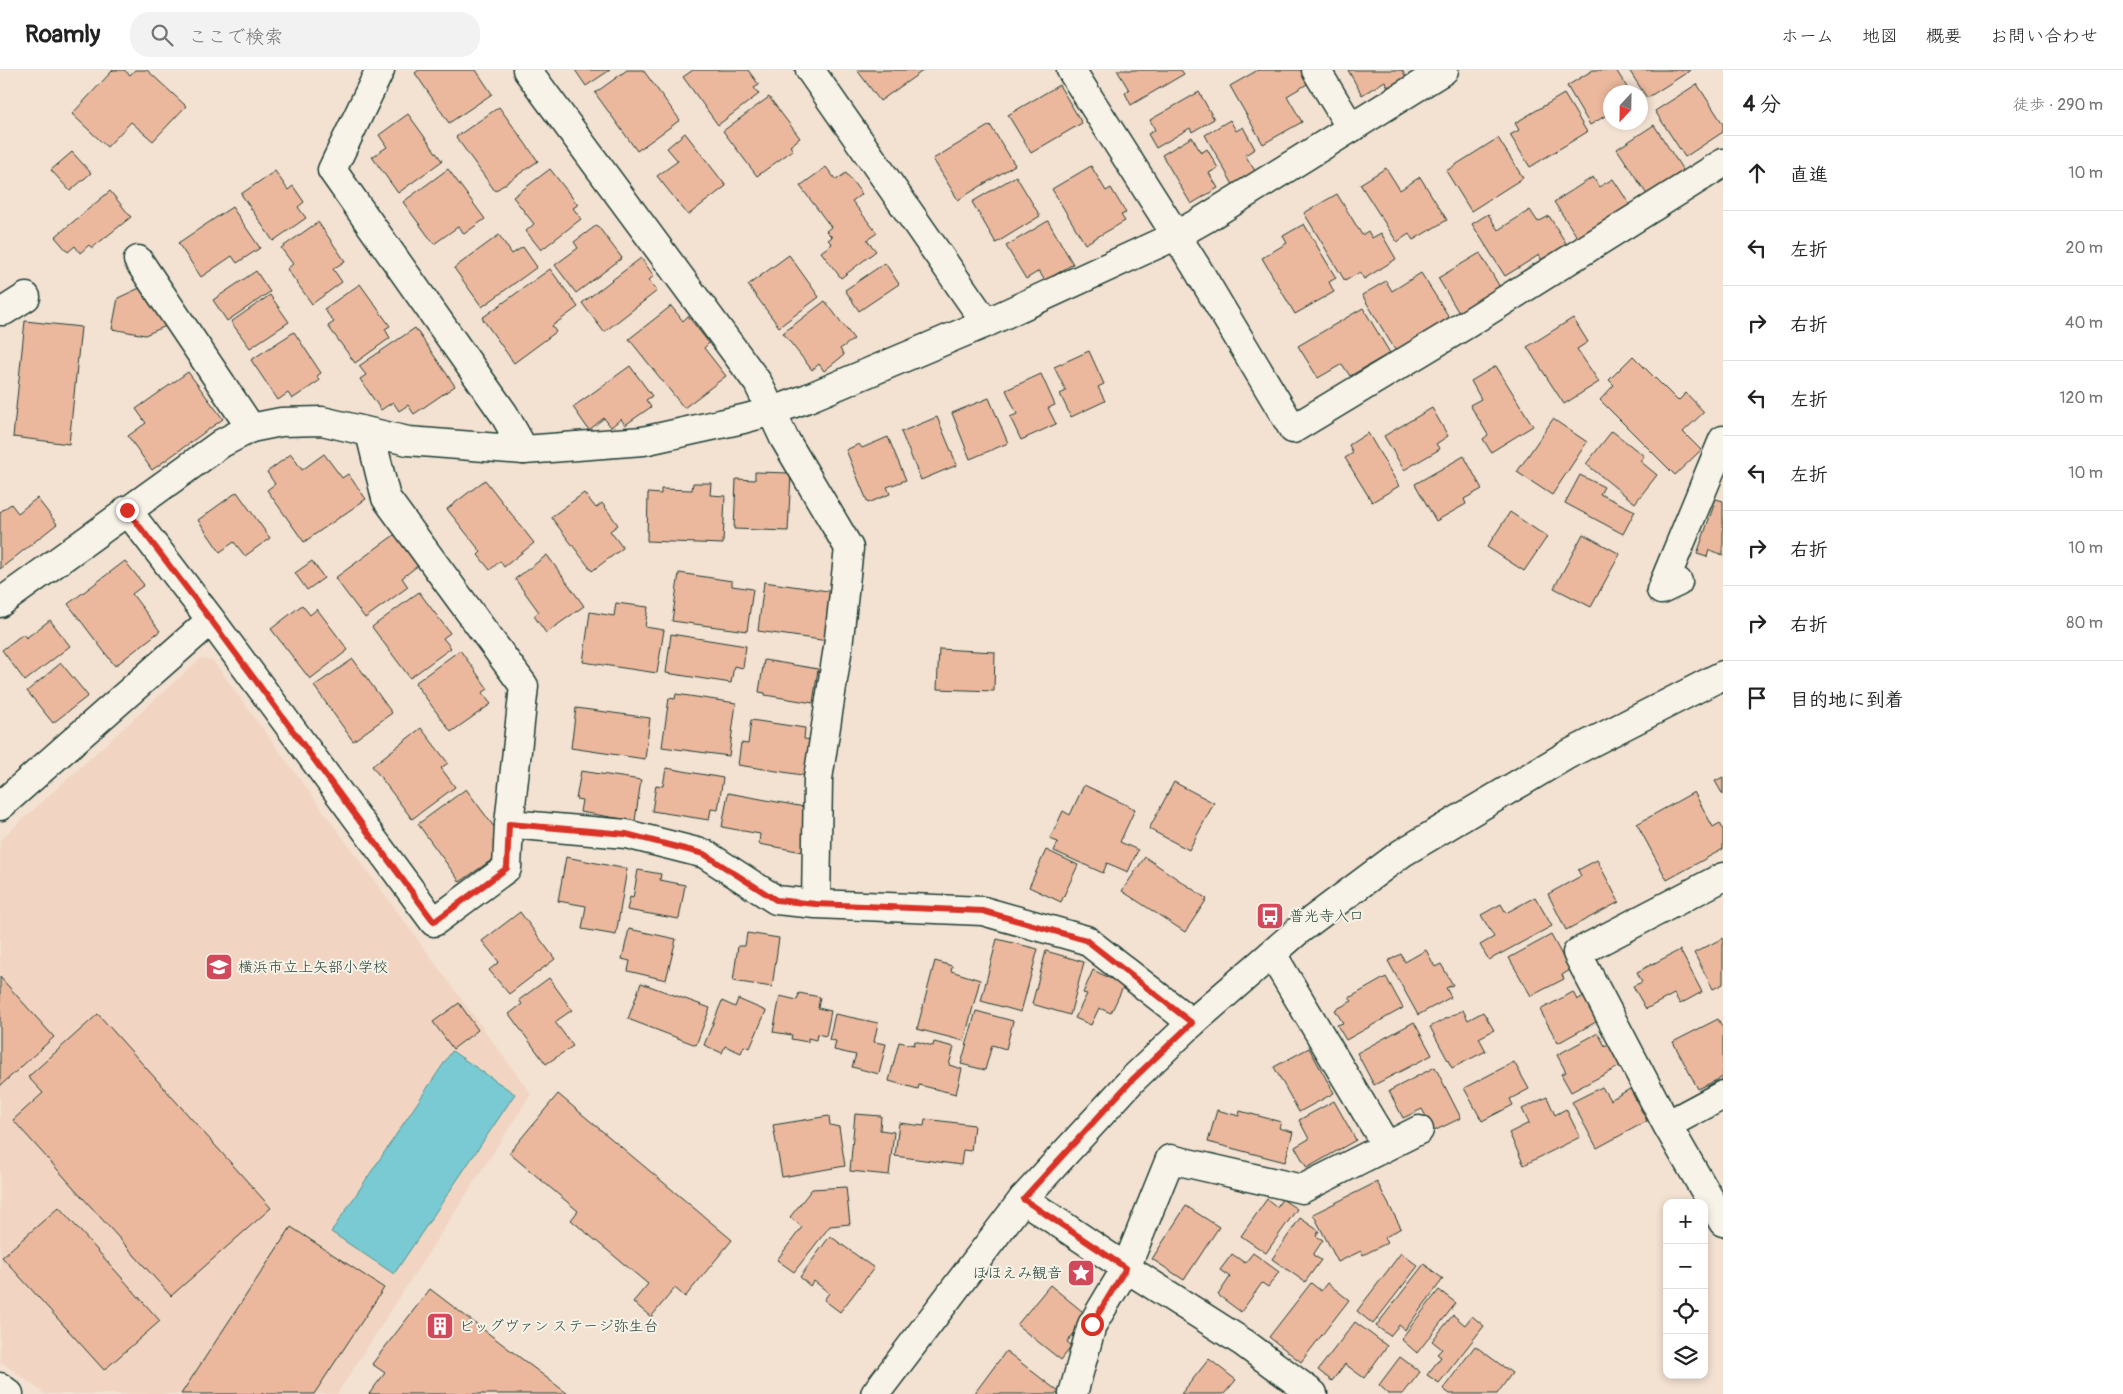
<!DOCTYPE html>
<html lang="ja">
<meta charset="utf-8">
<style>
body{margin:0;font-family:Pangolin,"Klee One",sans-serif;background:#f2f2f2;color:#222}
.controls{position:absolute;right:15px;bottom:15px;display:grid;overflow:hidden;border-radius:10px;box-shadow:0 2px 8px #0003}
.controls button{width:45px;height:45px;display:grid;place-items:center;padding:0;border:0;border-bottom:1px solid #e0e0e0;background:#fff;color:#222;font:25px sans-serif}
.compass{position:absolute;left:1603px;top:15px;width:45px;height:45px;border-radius:50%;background:#fff;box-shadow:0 2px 8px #0003;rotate:202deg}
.stop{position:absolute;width:15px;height:15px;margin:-11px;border:4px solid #d93025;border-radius:50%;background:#fff}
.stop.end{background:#d93025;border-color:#fff;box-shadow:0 1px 5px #0008}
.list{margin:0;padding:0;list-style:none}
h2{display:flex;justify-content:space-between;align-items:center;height:65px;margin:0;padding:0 20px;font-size:21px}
h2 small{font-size:16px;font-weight:400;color:#767676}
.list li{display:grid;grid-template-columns:32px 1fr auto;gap:15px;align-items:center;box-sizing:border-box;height:75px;padding:0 20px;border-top:1px solid #e0e0e0}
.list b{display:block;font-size:19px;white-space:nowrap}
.list em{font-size:16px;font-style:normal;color:#767676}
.icon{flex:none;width:28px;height:28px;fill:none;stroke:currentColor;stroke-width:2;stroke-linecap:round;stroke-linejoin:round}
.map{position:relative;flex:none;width:1723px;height:1324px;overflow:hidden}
header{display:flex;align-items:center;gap:30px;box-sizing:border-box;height:70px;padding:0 25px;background:#fff;border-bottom:1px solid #e0e0e0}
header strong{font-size:24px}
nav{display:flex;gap:28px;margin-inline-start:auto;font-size:18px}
.search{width:350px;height:45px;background:#f2f2f2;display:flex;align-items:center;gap:12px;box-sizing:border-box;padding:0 18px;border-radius:20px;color:#767676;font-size:19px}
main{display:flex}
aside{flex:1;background:#fff}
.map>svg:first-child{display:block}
.built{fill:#f1d5c2}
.water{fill:#79cad2;stroke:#559293}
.building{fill:#ebb89d;stroke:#1f3d34}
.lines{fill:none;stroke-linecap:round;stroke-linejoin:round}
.street-casing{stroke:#1f3d34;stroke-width:31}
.secondary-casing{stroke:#1f3d34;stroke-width:31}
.street{stroke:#f7f3e8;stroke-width:28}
.secondary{stroke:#f7f3e8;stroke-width:28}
.route{stroke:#d93025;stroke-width:6}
.labels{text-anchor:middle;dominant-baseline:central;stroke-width:4;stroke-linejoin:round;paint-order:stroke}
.poi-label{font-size:15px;fill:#1f3d34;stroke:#f7f3e8;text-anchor:start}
</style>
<header>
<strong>Roamly</strong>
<div class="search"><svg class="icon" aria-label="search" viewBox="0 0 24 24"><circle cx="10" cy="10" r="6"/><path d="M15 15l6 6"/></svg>ここで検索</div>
<nav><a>ホーム</a><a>地図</a><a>概要</a><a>お問い合わせ</a></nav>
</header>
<main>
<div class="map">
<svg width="1723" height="1324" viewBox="0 0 1723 1324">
<rect width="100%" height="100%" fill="#f3e1d2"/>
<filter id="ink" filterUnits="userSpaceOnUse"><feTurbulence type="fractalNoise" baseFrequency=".02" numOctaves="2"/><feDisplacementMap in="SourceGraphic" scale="10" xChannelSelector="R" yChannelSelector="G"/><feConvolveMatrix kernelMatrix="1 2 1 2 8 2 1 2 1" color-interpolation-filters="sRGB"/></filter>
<g filter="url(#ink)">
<path class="built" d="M201 588 213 591 531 1024 337 1324H45L0 1291V770Z"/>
<path class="water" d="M452 981 515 1024 394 1204 331 1162Z"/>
<path class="building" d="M113 0H124L130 5 135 0H147L186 36 153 71 131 52 107 77 72 44Z
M419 0H476L492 24 449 53 415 3Z
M575 0H610L586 16Z
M627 0H643L680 50 637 81 595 23Z
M693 0H748L759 15 754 18 759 24 718 55 683 7Z
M857 0H924L880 31Z
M1117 0H1181L1184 4 1131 35 1125 23 1129 20Z
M1258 0H1308L1314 10 1287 26 1302 52 1263 74 1230 16Z
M1348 0H1402L1406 7 1388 17 1385 11 1362 25Z
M1593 0H1616L1630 22H1610V43L1590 55 1567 16Z
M1629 0H1691L1647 28Z
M1697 14 1723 54V62L1685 87 1655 41Z
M1059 15 1082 53 1031 83 1008 45Z
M1199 22 1214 49 1192 62 1190 58 1156 78 1148 64 1155 60 1150 50Z
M1564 24 1587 62 1530 97 1510 65 1519 60 1515 53Z
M769 27 800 68 790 76 793 80 757 106 723 61Z
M499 37 538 91 495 121 456 67Z
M408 44 442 91 398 123 372 87 387 77 379 65Z
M1230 50 1236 61 1243 57 1255 79 1245 85 1259 107 1236 120 1205 65Z
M990 55 1015 95 958 130 933 89Z
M1654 55 1686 105 1650 129 1617 79Z
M685 63 726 116 688 145 657 106 678 91 667 78Z
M1192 67 1201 83 1207 79 1218 98 1209 103 1218 118 1191 134 1162 85Z
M1498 68 1523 108 1471 141 1446 101Z
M72 82 91 103 70 121 51 100Z
M1091 96 1106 121 1111 118 1126 143 1121 145 1125 151 1085 174 1052 119Z
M826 97 836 110 846 103 862 124 852 131 877 163 867 170 876 181 841 208 821 182 832 174 828 170 832 167 826 161 831 157 800 116Z
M1386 98 1400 120 1420 107 1447 150 1413 170 1409 164 1397 172 1360 114Z
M448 99 485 149 464 164 459 156 434 174 403 132Z
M550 99 578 135 573 138 581 149 541 180 526 161 534 154 513 127Z
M275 101 288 120 293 116 304 132 298 137 306 148 273 171 241 124Z
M1016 106 1040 146 996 173 972 132Z
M1593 107 1599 117 1613 109 1630 135 1578 168 1554 132Z
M110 121 131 147 92 178 89 175 80 183 75 176 68 182 55 167Z
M1337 124 1362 165 1368 161 1372 168 1381 163 1396 189 1364 209 1360 202 1345 211 1304 143Z
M232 137 260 178 237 193 232 186 201 207 178 173Z
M1530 140 1538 152 1549 146 1569 178 1544 194 1539 185 1505 206 1472 154 1488 144 1498 160Z
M1048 151 1073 194 1045 211 1039 201 1026 209 1006 176Z
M318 152 345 191 333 199 342 212 312 234 287 199 293 194 281 178Z
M1304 154 1336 208 1329 212 1334 222 1295 244 1262 188 1287 173 1283 166Z
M597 155 622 188 576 223 555 195 578 178 574 172Z
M499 165 512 184 523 177 537 197 482 237 454 198Z
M1480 183 1501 219 1459 243 1438 208Z
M789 185 819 227 779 257 748 215Z
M641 188 654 206 649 210 657 221 604 262 582 233Z
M885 193 899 214 859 241 845 220Z
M550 199 578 237 552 256 556 262 514 293 482 248Z
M256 201 270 222 227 251 213 230Z
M1421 203 1451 250 1397 283 1362 225 1386 211 1392 221Z
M360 214 390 256 385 259 390 268 355 293 328 256 334 252 324 239Z
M146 215 166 256 145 265 112 259 118 228Z
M270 225 289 252 250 278 231 252Z
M825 231 854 269 840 279 844 285 824 301 819 294 812 300 783 263Z
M671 236 683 251 688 246 709 273 704 278 726 306 684 338 629 269Z
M1363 238 1390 283 1350 306 1342 294 1318 308 1298 276Z
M1573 248 1588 272 1577 279 1599 312 1564 334 1527 277Z
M25 251 81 257 69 374 13 367Z
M415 258 455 316 414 344 408 335 399 341 393 332 381 340 360 309 366 305 359 296Z
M294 262 321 303 317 306 319 311 292 329 288 323 278 330 251 290Z
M1089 281 1104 314 1098 317 1105 331 1071 347 1060 324 1066 321 1054 297Z
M1633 286 1678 331 1686 323 1704 342 1683 362 1701 380 1675 405 1600 330 1614 315 1609 310Z
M630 296 652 326 646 330 651 337 625 355 621 349 611 357 604 348 589 360 573 337Z
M1496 296 1533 356 1491 382 1483 369 1488 365 1470 335 1481 329 1471 311Z
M188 302 223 349 152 400 128 366 146 353 136 339Z
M1041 304 1055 335 1048 338 1056 354 1021 370 1010 347 1017 344 1006 320Z
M989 328 1008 373 970 389 952 343Z
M1432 338 1448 366 1436 374 1440 379 1404 400 1384 366Z
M937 347 957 395 921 410 901 362Z
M1553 349 1587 372 1552 425 1517 402Z
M1612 361 1644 386 1640 391 1657 405 1635 433 1586 394Z
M1368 363 1399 416 1372 432 1345 388 1353 383 1349 375Z
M888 367 906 410 887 417 890 424 868 433 846 380 859 374 862 378Z
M291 384 302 400 324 384 342 408 348 404 366 429 304 472 267 420 275 414 267 402Z
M1464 386 1482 419 1464 429 1466 434 1436 451 1415 414Z
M755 402 791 403 788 461 734 459 736 409 755 410Z
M1580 405 1604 417 1600 424 1635 441 1623 464 1565 433Z
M485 410 534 473 504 497 500 491 490 500 478 485 481 482 447 439Z
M693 413H711L710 425 725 426 723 474 647 471 648 423 661 424V419L692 420Z
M237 422 270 468 245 486 234 472 220 482 198 450Z
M584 423 596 438 602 433 618 455 610 461 623 478 592 501 551 447Z
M37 428 57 454 0 499V442L11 434 18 443Z
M1716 429 1723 431V485L1709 480 1707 487 1697 484Z
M1510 442 1547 467 1524 501 1487 477Z
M397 463 420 494 402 508 408 517 365 548 335 508Z
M1583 464 1620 484 1591 537 1554 518Z
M547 485 584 536 546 563 534 546 539 542 515 509Z
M125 491 144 515 132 524 160 561 115 596 68 534Z
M312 491 324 508 307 520 295 503Z
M679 503 732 511V516L753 519 747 561 672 551Z
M764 512 835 522 828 571 758 561Z
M419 522 450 563 443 568 451 578 410 608 372 557Z
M616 533 648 537 645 557 664 560 657 603 583 592 590 542 614 546Z
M302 535 310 545 317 539 348 580 310 609 271 559Z
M50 550 70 576 25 611 2 580 23 564 26 568Z
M671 564 746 576 743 598 734 596 731 613 666 603Z
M939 579 995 582 994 621 937 619Z
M460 580 488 619 482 623 491 634 451 662 415 613Z
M353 589 392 643 353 671 314 616Z
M764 590 818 599 813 633 765 625V623L759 622Z
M61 593 88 626 53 653 27 621Z
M676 624 736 633 729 686 662 677 669 628 675 629Z
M576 638 650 648 645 689 571 678Z
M751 650 805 658 804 669 820 671 815 707 738 695 741 673 748 674Z
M421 658 448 693 441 698 455 717 412 749 372 696Z
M666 698 723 708 718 740 711 739 709 750 652 741 656 715 663 716Z
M581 701 641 710 635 751 580 742 582 730 576 729Z
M1723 707V725L1715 711Z
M1174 712 1214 733 1189 780 1149 759Z
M1084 715 1135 739 1120 772 1138 780 1128 802 1107 793 1103 803 1054 781 1058 772 1050 769 1063 741 1070 745Z
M466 719 503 769 493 775 500 784 460 812 418 754Z
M1694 722 1713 757 1720 753 1723 760V779L1667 810 1637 754Z
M728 723 810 738 803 782 759 774 760 764 722 757Z
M1046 780 1078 795 1061 832 1029 817Z
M566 787 627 799 616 865 582 859 586 836 558 831Z
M1145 787 1207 829 1185 862 1122 821Z
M1597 790 1619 832 1566 860 1548 824 1581 806 1578 800Z
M638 800 661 804 660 810 685 815 679 849 627 840 630 827 633 828Z
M1535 827 1552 856 1489 890 1480 875 1494 867 1481 845 1501 834 1506 843Z
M520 842 555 889 509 924 489 900 499 892 482 871Z
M629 859 676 869 666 910 628 901 630 891 622 889Z
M747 863 779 868 772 917 733 911 738 876H745Z
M1551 865 1570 900 1562 905 1564 909 1531 926 1509 888Z
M1723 868V914L1713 919 1694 883Z
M997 869 1038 879 1021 942 981 931Z
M1426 880 1435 897 1441 894 1453 915 1446 918 1451 927 1418 945 1388 891 1401 884 1405 892Z
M1680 880 1702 922 1680 934 1674 924 1646 939 1633 916 1642 912 1637 902Z
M1046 881 1084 892 1070 945 1032 934Z
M935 891 952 896 951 901 980 910 964 971 917 959Z
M1093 900 1124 915 1111 943 1099 938 1091 955 1075 948 1087 924 1083 923Z
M0 907 54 967 0 1016Z
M1386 907 1403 938 1346 970 1337 955 1343 953 1335 940 1352 931 1349 928Z
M549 908 572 940 555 952 573 976 546 994 509 944 522 934 519 930Z
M641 913 710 938 696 975 628 949Z
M1573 922 1577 930 1589 923 1603 948 1558 973 1540 940Z
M799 923 820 927 818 938 831 941 826 966 817 964 816 970 808 968V972L791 969 792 965 773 962 780 926 797 930Z
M738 929 766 941 750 978 744 976 741 983 725 976 722 983 704 975 722 931 735 937Z
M459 933 478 960 453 979 433 952Z
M1463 940 1468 950 1483 942 1494 960 1479 968 1486 981 1452 998 1430 957Z
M976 941 1013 951 1006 979 992 975 985 1000 961 994Z
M98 944 271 1138 171 1226 13 1050 43 1023 28 1007Z
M835 944 878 953 874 972 886 974 879 1004 852 997 856 985 834 980 836 971 829 970Z
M1718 949 1723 958V1007L1698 1019 1673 972Z
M1414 952 1432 985 1374 1015 1357 983Z
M1598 963 1605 976 1615 971 1626 993 1571 1022 1561 1004 1566 1002 1557 985Z
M915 971 933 976 934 972 954 977 949 995 962 999 956 1024 919 1015 918 1019 889 1011 899 972 914 975Z
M1309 978 1334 1023 1299 1042 1274 997Z
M1514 992 1529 1019 1510 1029 1513 1035 1482 1051 1464 1018Z
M1435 997 1461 1048 1434 1061 1422 1039 1403 1048 1389 1021Z
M1602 1017 1610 1030 1630 1019 1647 1051 1597 1078 1572 1032Z
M558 1024 732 1170 685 1227 675 1218 651 1247 633 1232 648 1214 571 1150 578 1141 509 1083Z
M1547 1027 1555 1045 1566 1039 1580 1067 1524 1095 1509 1063 1529 1053 1522 1039Z
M1334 1031 1356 1070 1307 1098 1295 1077 1309 1069 1299 1050Z
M1217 1040 1239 1046 1240 1041 1281 1052 1279 1058 1293 1062 1285 1092 1208 1072Z
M855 1044 881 1046 880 1060 894 1062 889 1105 850 1101Z
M829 1046 830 1055 839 1057 845 1096 782 1107 773 1055Z
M925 1049 974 1055 971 1081 963 1080 961 1095 895 1086 899 1053 924 1056Z
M1377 1112 1401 1158 1384 1168 1387 1173 1363 1185 1361 1181 1338 1192 1313 1144Z
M846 1117 850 1154 830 1156 794 1202 777 1190 802 1157 790 1147 812 1119Z
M1267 1129 1277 1137 1282 1129 1297 1139 1266 1183 1241 1166Z
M1186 1136 1219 1157 1184 1210 1152 1189Z
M59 1137 160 1251 104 1300 2 1187Z
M1300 1148 1319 1161 1316 1166 1323 1170 1313 1185 1321 1190 1305 1212 1272 1189Z
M291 1157 384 1218 314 1324H181Z
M830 1166 874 1198 840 1242 824 1230 829 1223 814 1211 810 1216 800 1207Z
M1253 1183 1279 1202 1268 1217 1262 1213 1241 1242 1218 1225 1230 1207 1220 1200 1232 1184 1245 1193Z
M1401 1183 1418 1196 1373 1254 1357 1241Z
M1424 1194 1443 1209 1405 1260 1399 1255 1390 1266 1376 1256Z
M1311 1213 1321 1221 1327 1213 1349 1230 1301 1292 1269 1267Z
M1050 1215 1088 1246 1067 1272 1072 1276 1061 1290 1017 1255Z
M430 1219 568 1324H369L385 1303 372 1294Z
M1439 1220 1456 1233 1417 1283 1401 1269Z
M1453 1245 1465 1255 1472 1246 1484 1256 1439 1313 1427 1305 1441 1287 1437 1284 1442 1279 1432 1271Z
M1355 1252 1387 1276 1364 1308 1345 1294 1332 1311 1318 1300Z
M1475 1276 1512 1303 1497 1324H1450L1443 1319Z
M1006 1281 1060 1323 1059 1324H974Z
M1400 1287 1420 1302 1403 1324H1387L1388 1323 1379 1315Z
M1209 1289 1236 1310 1224 1324H1181Z"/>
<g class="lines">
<g class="street-casing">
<path id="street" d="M380 0 332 100 504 344 524 380
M527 0 758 313 784 368 849 478 838 577 818 709 816 834
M810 0 986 253
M1071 0 1195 195 1293 359 1467 254 1723 93
M1316 0 1351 58
M138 190 251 358
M0 241H4L26 227
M370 363 386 428 524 616 509 754
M1678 512 1661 520 1723 370
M211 550 434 852 507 798 509 754 626 764 705 784 776 830 816 834 983 841 1086 870 1192 953
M0 736 211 550 127 440
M1723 807 1577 883 1667 1055 1723 1152
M1272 884 1386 1075
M1667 1055 1723 1025
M1023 1129 1126 1198 1244 1273 1313 1324
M0 1317 9 1324
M1073 1324 1092 1255 1126 1198 1170 1089 1302 1119 1419 1060"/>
</g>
<g class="secondary-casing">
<path id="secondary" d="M0 533 222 373 251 358 281 352 322 351 408 371 524 380 643 371 743 349 773 341 808 328 986 253 1175 166 1205 149 1444 0
M875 1324 1023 1129 1132 1010 1192 953 1299 860 1402 783 1567 685 1723 605"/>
</g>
<use href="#street" class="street"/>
<use href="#secondary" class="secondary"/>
</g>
</g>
<g class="lines" filter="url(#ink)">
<path class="route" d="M127 440 211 550 434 852 507 798 509 754 626 764 704 784 776 830 816 834 983 841 1086 870 1192 953 1132 1010 1023 1129 1126 1198 1092 1254"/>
</g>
<defs>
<g id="bus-square" transform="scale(1.4375)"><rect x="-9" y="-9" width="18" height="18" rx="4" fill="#d1495b" stroke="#f7f3e8"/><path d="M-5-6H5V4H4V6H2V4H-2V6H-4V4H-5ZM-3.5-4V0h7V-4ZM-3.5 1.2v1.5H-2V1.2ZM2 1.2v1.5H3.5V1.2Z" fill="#fff"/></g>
<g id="school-square" transform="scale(1.4375)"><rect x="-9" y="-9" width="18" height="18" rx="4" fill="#d1495b" stroke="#f7f3e8"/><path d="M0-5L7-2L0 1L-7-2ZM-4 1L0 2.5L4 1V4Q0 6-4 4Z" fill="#fff"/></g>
<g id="sight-square" transform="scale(1.4375)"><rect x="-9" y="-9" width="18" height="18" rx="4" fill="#d1495b" stroke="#f7f3e8"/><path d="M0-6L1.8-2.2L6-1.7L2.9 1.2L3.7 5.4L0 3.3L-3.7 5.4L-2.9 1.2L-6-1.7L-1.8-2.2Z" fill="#fff"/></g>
<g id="building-square" transform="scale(1.4375)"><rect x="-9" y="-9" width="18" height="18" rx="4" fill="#d1495b" stroke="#f7f3e8"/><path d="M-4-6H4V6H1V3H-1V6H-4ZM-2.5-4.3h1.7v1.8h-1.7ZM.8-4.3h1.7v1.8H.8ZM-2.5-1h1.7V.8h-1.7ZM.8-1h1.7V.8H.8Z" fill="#fff"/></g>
</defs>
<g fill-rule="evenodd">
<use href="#bus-square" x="1270" y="846"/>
<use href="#school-square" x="219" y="897"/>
<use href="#sight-square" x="1081" y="1203"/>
<use href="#building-square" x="440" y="1256"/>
</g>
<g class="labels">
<g class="poi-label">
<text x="1289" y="846">普光寺入口</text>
<text x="238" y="897">横浜市立上矢部小学校</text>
<text x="1062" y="1203" text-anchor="end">ほほえみ観音</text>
<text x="459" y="1256">ビッグヴァン ステージ弥生台</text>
</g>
</g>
</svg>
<div class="controls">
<button>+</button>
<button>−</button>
<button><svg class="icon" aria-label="locate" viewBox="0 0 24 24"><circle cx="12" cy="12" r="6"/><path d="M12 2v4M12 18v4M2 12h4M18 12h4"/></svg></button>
<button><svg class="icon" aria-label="layers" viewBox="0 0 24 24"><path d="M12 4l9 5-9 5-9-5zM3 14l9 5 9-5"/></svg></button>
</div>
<svg class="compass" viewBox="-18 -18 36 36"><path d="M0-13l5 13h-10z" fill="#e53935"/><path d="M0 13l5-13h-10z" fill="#767676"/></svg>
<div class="stop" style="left:1092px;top:1254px"></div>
<div class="stop end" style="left:127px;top:440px"></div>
</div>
<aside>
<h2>4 分<small>徒歩 · 290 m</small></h2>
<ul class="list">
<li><svg class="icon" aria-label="ahead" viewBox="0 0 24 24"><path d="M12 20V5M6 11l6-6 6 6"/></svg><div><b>直進</b></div><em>10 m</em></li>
<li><svg class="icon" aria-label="left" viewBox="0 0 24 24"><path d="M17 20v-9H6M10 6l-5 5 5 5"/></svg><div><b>左折</b></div><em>20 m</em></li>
<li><svg class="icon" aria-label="right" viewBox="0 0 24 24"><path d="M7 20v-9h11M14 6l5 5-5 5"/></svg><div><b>右折</b></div><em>40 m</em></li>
<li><svg class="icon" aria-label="left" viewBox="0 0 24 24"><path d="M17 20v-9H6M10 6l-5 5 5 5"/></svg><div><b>左折</b></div><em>120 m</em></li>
<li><svg class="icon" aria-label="left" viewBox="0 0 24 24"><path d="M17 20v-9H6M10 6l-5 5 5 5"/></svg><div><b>左折</b></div><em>10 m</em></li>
<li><svg class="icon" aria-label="right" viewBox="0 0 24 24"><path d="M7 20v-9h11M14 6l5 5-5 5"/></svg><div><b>右折</b></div><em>10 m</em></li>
<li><svg class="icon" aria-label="right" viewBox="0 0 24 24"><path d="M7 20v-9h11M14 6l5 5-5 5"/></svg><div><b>右折</b></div><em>80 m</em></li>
<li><svg class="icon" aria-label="arrive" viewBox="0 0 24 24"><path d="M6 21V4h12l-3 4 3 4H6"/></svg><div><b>目的地に到着</b></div></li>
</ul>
</aside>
</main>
